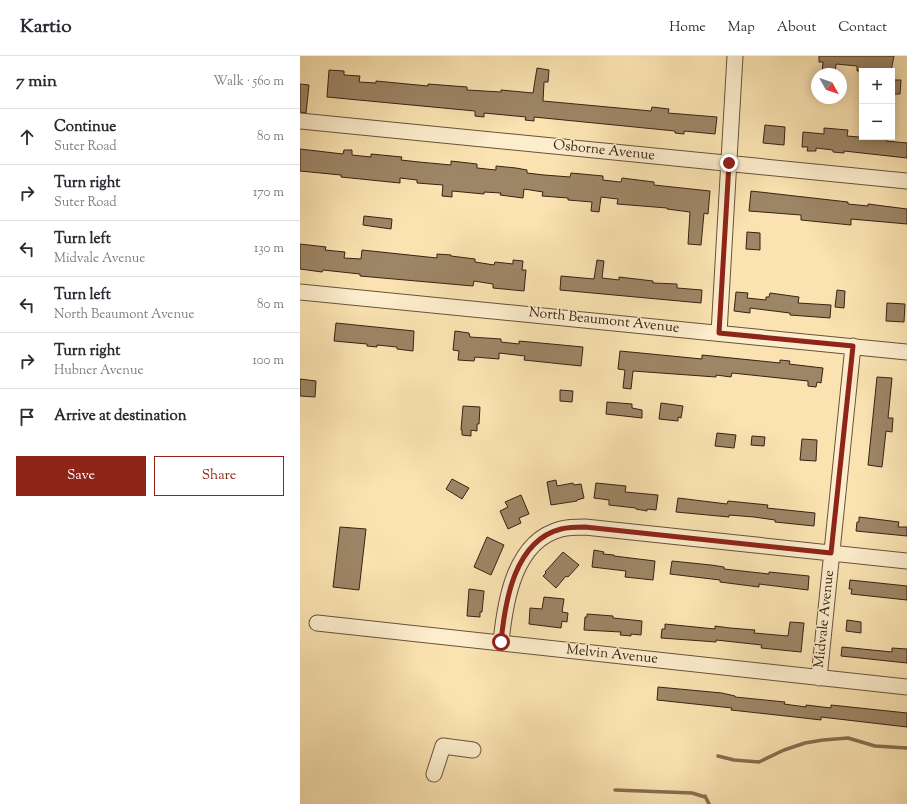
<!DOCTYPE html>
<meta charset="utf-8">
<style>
body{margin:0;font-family:"Sorts Mill Goudy",serif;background:#f2f2f3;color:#2b2b33}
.controls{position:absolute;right:12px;top:12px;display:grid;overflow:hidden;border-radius:0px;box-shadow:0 2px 10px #0003}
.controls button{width:36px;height:36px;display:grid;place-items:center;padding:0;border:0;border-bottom:1px solid #e1e1e2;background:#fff;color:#2b2b33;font:20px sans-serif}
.compass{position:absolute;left:511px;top:12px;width:36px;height:36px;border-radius:50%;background:#fff;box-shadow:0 2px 10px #0003;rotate:130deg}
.stop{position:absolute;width:12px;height:12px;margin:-9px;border:3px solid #8f2418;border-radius:50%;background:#fff}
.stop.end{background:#8f2418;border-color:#fff;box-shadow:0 1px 4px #0008}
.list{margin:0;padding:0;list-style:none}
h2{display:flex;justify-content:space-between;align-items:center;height:52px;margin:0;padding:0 16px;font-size:17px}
h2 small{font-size:13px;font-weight:400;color:#7c7c81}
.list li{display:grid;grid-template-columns:26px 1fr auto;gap:12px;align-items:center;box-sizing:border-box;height:56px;padding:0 16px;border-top:1px solid #e1e1e2}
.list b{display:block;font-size:15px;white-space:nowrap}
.list p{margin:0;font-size:13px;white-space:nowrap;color:#7c7c81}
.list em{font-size:13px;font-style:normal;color:#7c7c81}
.actions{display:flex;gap:8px;padding:12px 16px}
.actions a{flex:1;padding:9px 0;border:1px solid #8f2418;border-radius:0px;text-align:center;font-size:14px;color:#8f2418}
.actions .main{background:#8f2418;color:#fff}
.icon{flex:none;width:22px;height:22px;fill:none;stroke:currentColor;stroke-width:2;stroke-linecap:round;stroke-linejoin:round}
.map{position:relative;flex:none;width:607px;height:748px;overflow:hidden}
header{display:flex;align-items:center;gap:24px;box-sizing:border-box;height:56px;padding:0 20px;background:#fff;border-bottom:1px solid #e1e1e2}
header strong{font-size:19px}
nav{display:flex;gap:22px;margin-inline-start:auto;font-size:14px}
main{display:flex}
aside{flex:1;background:#fff}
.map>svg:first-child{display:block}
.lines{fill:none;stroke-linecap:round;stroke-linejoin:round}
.stream{stroke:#856e52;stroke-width:3.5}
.building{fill:#9d8666;stroke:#382214}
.minor-casing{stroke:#68523b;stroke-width:17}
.minor{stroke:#fcedcc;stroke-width:15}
.route{stroke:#8f2418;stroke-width:5}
.labels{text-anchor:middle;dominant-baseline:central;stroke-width:3;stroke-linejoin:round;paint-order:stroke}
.street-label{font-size:14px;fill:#382214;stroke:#fcedcc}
</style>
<header>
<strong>Kartio</strong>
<nav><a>Home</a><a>Map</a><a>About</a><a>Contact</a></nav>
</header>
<main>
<aside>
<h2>7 min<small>Walk · 560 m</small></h2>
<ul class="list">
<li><svg class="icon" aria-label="ahead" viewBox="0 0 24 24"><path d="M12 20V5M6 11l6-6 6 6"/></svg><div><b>Continue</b><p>Suter Road</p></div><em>80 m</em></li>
<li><svg class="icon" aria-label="right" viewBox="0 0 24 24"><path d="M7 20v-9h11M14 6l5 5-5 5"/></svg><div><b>Turn right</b><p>Suter Road</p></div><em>170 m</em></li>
<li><svg class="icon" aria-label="left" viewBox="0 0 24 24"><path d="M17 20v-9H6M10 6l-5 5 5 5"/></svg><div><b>Turn left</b><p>Midvale Avenue</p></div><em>130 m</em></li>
<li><svg class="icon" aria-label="left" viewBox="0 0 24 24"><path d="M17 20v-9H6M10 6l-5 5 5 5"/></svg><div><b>Turn left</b><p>North Beaumont Avenue</p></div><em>80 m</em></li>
<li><svg class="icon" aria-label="right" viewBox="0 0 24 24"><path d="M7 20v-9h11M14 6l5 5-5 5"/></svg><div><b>Turn right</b><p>Hubner Avenue</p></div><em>100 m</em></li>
<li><svg class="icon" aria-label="arrive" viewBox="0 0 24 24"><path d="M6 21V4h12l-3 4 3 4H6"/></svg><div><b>Arrive at destination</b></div></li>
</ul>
<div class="actions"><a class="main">Save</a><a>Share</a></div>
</aside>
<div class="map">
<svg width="607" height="748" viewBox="0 0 607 748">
<rect width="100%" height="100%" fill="#fae3b1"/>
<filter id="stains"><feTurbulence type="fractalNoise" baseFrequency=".005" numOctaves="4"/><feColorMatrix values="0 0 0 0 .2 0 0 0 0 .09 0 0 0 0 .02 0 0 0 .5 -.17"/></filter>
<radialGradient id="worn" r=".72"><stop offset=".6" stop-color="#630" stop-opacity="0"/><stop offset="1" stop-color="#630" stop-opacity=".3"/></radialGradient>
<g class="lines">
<path class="stream" d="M418 700 434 704 459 706 484 694 505 687 523 684 548 682 575 690 607 692
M315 734 392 737 405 741
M405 740 409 748"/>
</g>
<path class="building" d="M519 0H594L591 15H557V10L536 8 535 18H522L523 6H519Z
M237 12 249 14 248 26H244L243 45 351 55 352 51 369 53 368 57 417 61 415 78 384 75V78L375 77V75L234 61V65L225 64 226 61 184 57V61L175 60V55L27 41 29 14 44 15V19L60 20 59 26 76 27V25L128 30V28L167 31V34L201 36V34L233 37Z
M592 24H601L600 38H592Z
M0 28 9 29 6 57 0 56Z
M465 69 485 71 484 89 463 87Z
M524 72 548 74 547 80 572 82 586 81V85L607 87V102L544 95V97L533 96V94L516 92V95H507L508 91H502L503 76 524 78Z
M0 93 43 98 44 94H52V99L71 101V98L102 101 101 104 119 106 151 109V105L177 108V112L196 114V110L216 112 227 114V117L244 119 270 121 271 117 303 120V124L320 126H321L322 122 354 126V129L410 135 408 158 404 157 401 189 388 188 390 156 367 153V152L317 148 318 143 301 141 299 156 291 155 292 146 268 144V142L242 140 243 136 224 133 223 142 200 139 201 137 184 136V138L152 135V141L142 140 143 129 117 127V124L100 122V127L41 121V119L0 115Z
M451 135 548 146V148L568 150V148L607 153V168L551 163V169L501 164V159L449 155Z
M64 160 92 163 91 173 63 169Z
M447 176 460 177V194L446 193Z
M0 188 26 191 25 194 45 196 44 202 61 203 62 194 137 202V198L151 199V200L175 203V206L194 209 195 206 213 208V204L223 205 222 214H226L224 235 193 232V228L174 225 173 230 60 220V218L23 214 22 216 0 213Z
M297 204 304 205 302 222 319 224V221L353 225V227L377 228V232L402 234 401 247 260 234 261 220 294 223Z
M537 234 545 235 544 252 535 251Z
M436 236 448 237 447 242 466 244V241H469L470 237 499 241 498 247 531 249 530 262 490 259V257L450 252V257L434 255Z
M587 247 605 248 604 266 586 265Z
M36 267 114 275 113 295 97 293V291L77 289V291L67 290V288L34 285Z
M155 275 169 277 170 281 201 283V286L219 288V285L283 291 281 310 224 304 225 300 199 297V303L175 301 174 305 158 304 159 295 153 294Z
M320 295 402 303V299L480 307V304L490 305 489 308 523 312 521 327 517 326 516 331 508 330V325L432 317 431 321 416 319V321L333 315 331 333 323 332 325 314 318 313Z
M577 321 592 322 588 362H593L592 376 586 375 582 411 568 409Z
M0 323 16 325 15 341 0 340Z
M260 334 273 335 272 346 260 345Z
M307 346 332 348V352L342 354V362L306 358Z
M361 347 383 350 381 362 378 361V365L359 363Z
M163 350 180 351 179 368H177V375L171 374V380L162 379V374H161Z
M417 377 436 379 434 392 415 390Z
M452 380 465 381 464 390 451 389Z
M502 383 517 384 516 405 500 404Z
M152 423 169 432 162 443 146 433Z
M256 424 257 430 273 427 274 429 281 428 284 442 277 444V445L251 449 247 426Z
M296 427 326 430 325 436 358 439 356 454 347 453V455L336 453V452L309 449V444L294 442Z
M221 439 229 458 219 462 221 467 208 473 200 455 208 451 205 446Z
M378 442 427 448 428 445 468 449 467 452 515 457 514 470 475 466V464L454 461 429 459V461L376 456Z
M559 461 599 466 598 471H607V480L556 475 557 466H559Z
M40 471 66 473 59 534 33 531Z
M187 481 204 489 191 519 174 511Z
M294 494 304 496 303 498 314 499V500L355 505 353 524 325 521 326 515 292 511Z
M263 496 279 509 268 521 266 520 256 532 243 520 246 517 245 516Z
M372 505 411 509 424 511V513L469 518V516L509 520 508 534 459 528V531L420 526V524L370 518Z
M550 524 607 530V544L551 538 552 533H549Z
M169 533 184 535 182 556H180V561L167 560Z
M244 541 264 543 262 556 268 557 267 566 262 565 261 572 229 568 230 552 242 553Z
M287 558 313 560V562L342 565 341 579 331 578V580L320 579 321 576 284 574 285 561H287Z
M547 564 561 566V577L546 575Z
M490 566 504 567 501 596 461 592 462 589 416 584V586L403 585 361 582 362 573H365V568L415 573V570L430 572 455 574 454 577 488 580Z
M542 591 592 596V592L607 593V607L541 600Z
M358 631 422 637 435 640V641L485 646 484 648 506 651V649L531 652V649L607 657V671L521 661V664L504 662 431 654 432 652 357 644Z"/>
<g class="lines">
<g class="minor-casing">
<path id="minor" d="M0 65 607 125
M0 236 607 296
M419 277 435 0
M17 567 607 631
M201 586C205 546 214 485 261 473 269 471 277 471 285 471L607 505
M519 622 553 290
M134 718 143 690 173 694"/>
</g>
<use href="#minor" class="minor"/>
</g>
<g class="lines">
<path class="route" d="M201 586C205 546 214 485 261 473 269 471 277 471 285 471L531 497 553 290 419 277 429 107"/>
</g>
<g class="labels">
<g class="street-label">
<text transform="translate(304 95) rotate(6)">Osborne Avenue</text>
<text transform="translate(304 265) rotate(6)">North Beaumont Avenue</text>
<text transform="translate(525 563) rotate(-84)">Midvale Avenue</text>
<text transform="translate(312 599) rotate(6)">Melvin Avenue</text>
</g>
</g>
<rect width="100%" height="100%" filter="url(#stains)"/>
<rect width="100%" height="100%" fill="url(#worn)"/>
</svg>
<div class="controls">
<button>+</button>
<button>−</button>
</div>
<svg class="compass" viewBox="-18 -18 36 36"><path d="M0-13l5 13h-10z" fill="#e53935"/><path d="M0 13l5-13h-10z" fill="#7c7c81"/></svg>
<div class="stop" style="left:201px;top:586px"></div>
<div class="stop end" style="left:429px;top:107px"></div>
</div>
</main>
